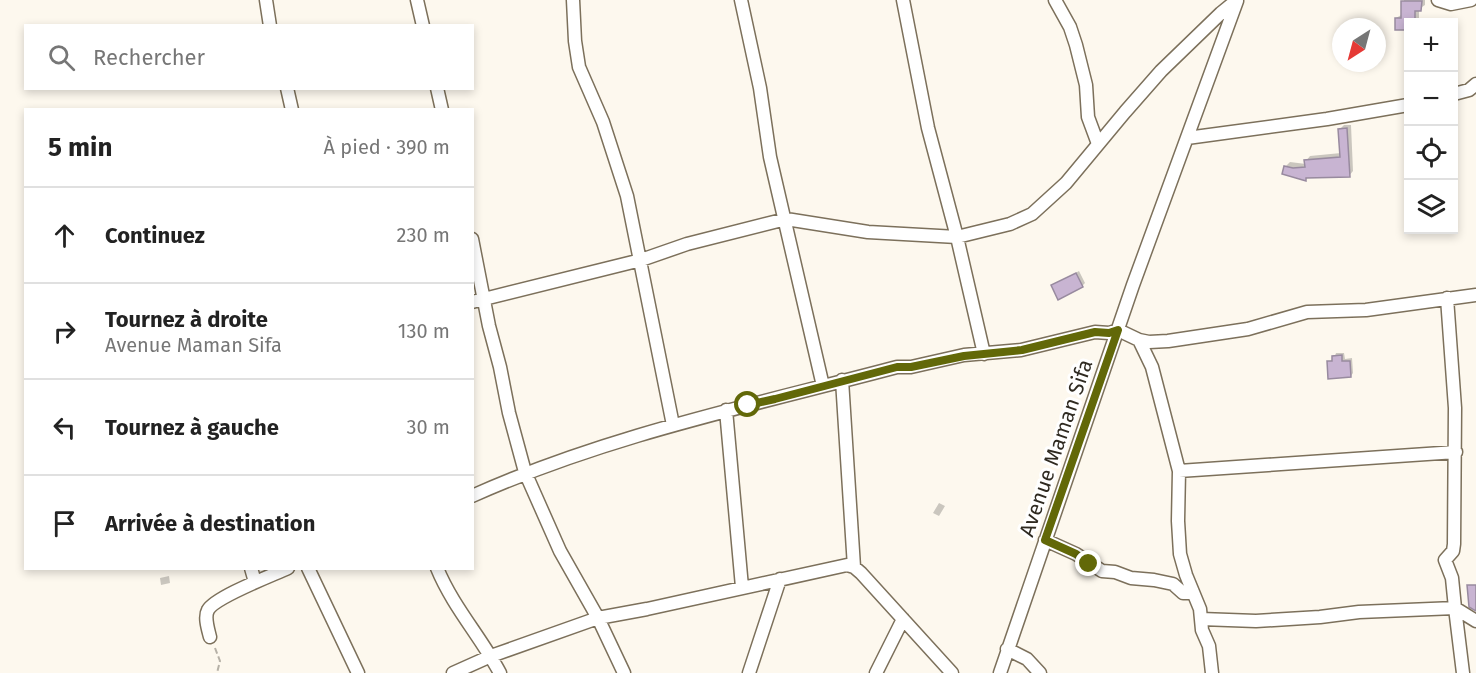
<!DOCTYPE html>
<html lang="fr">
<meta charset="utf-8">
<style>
body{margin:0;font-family:"Fira Sans",sans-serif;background:#f6f6f6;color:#222}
.controls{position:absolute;right:18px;top:18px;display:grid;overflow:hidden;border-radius:0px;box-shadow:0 3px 9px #0003}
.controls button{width:54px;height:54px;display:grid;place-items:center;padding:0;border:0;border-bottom:2px solid #e0e0e0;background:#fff;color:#222;font:30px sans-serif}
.compass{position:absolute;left:1332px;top:18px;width:54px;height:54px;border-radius:50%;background:#fff;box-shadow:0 3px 9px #0003;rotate:216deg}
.stop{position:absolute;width:18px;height:18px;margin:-14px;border:4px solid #626808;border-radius:50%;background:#fff}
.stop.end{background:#626808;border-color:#fff;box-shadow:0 2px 6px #0008}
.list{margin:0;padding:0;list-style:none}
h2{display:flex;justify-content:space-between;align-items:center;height:78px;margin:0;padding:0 24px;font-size:26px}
h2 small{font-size:20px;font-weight:400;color:#767676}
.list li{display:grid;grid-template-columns:39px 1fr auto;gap:18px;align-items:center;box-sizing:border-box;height:96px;padding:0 24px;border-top:2px solid #e0e0e0}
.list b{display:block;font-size:22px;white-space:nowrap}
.list p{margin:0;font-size:20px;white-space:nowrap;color:#767676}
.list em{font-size:20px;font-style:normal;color:#767676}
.icon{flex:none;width:33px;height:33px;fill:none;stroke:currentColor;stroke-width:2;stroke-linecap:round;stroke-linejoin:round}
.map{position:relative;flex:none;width:1476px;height:673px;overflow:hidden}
.search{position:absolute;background:#fff;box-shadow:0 3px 9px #0003;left:24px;top:24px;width:450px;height:66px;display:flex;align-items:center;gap:15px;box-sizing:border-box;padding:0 21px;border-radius:0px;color:#767676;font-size:22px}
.panel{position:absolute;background:#fff;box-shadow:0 3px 9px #0003;left:24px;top:108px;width:450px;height:462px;border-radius:0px}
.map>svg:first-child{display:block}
.shadow{fill:#0003}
.building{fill:#c8b4d2;stroke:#988a9f;stroke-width:1.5}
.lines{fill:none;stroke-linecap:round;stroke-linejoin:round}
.street-casing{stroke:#7c705b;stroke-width:15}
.path{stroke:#b6b1a7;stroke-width:2;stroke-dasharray:6 3;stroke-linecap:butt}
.street{stroke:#fff;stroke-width:12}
.route{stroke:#626808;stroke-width:8}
.labels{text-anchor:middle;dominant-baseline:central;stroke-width:6;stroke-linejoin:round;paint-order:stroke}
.street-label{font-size:21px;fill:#2f2a21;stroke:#fff}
</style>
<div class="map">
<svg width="1476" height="673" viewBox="0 0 1476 673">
<rect width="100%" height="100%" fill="#fdf8ee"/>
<path class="shadow" d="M1404 0H1425V5L1419 9V22H1408V28H1396V18L1403 14Z
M1344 125H1351L1353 171 1349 176 1308 177 1306 179 1286 166 1290 162 1306 164V161L1310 156 1341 153 1340 129Z
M1079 271 1085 283 1082 286 1053 285Z
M1336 353H1344L1345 359 1352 358 1353 373 1351 376 1328 362 1334 359Z
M939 503 945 506 939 516 933 513Z
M169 576 170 583 161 585 160 578Z"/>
<path class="building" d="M1401 1H1422L1421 11H1415V22H1408V30H1395V18H1401Z
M1347 128 1350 177 1306 178V181L1282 174 1284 166 1293 168 1305 167 1304 160 1340 157 1338 129Z
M1076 273 1083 287 1058 300 1051 285Z
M1342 355V361H1350L1351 377 1328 379 1327 361H1332V356Z
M1467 585H1476V611L1469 607Z"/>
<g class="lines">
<g class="street-casing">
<path id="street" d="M266 0 270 26
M417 0 423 26
M573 0 575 41 579 67 603 122 627 196 673 425
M741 0 760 88 770 157 823 386
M903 0 928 128 957 237 984 354
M1055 0 1070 27 1076 45 1086 85 1088 117 1098 144
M1438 0 1451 4 1471 0
M287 88 292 110
M437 88 442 110
M1454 94 1469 90 1476 84
M1187 138 1327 119 1408 105
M472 239 489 326 500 367 509 413 525 472 560 551 598 618 624 673
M1447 298 1455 408 1454 544 1453 551 1445 560 1452 578 1455 608 1476 621
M472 302 641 260 687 244 786 219 868 232 957 237 1010 224 1032 214 1066 183 1125 112 1161 71 1221 13 1237 0
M1139 340 1152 367 1179 471 1178 521 1180 554 1186 575 1200 609 1202 630 1209 646 1212 673
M842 380 854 567
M726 410 742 587
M1179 471 1456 452
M472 496C608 435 754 405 897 367H911L964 355 1021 350 1095 332 1109 333 1118 330 1139 340 1149 342 1168 341 1248 329 1307 312 1366 310 1476 295
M1045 540 1076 554 1102 571 1115 572 1131 578 1154 580 1173 584 1183 593H1193
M251 568 255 582
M308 568 358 673
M437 568C453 607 481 637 500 673
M1201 619 1256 621 1320 617 1359 612 1455 608 1463 673
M210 637C208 629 204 617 208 610 215 597 273 575 288 568
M1007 649 1027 659 1040 673
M453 673 491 656 598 618 647 609 847 565 854 567 861 573 952 673
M749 673 780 579
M876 673 903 619
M1000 673 1133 285 1237 1"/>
</g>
<path class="path" d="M215 648 220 661 217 673"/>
<use href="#street" class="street"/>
</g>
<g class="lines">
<path class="route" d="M748 405 775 399 897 367H911L964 356 1022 350 1095 332 1109 333 1118 330 1045 540 1076 554 1089 564"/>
</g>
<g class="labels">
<g class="street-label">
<text transform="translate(1056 448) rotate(-71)">Avenue Maman Sifa</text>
</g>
</g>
</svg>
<div class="controls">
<button>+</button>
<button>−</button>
<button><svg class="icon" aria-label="locate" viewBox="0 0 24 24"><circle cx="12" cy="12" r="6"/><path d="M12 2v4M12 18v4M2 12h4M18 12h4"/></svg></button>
<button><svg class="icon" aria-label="layers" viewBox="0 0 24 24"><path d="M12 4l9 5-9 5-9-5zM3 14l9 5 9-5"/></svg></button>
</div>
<svg class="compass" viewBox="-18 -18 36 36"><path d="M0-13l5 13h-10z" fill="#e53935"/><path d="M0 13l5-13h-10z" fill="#767676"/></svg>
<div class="stop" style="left:748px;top:405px"></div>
<div class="stop end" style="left:1089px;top:564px"></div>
<div class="search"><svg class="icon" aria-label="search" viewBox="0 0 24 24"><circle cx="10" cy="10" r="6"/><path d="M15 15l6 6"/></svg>Rechercher</div>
<section class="panel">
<h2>5 min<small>À pied · 390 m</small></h2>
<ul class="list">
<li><svg class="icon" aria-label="ahead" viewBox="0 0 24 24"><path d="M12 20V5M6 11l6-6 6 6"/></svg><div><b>Continuez</b></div><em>230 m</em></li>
<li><svg class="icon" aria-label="right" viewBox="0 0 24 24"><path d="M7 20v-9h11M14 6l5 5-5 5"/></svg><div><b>Tournez à droite</b><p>Avenue Maman Sifa</p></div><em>130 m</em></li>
<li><svg class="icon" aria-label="left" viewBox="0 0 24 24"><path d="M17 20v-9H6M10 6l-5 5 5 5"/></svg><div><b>Tournez à gauche</b></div><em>30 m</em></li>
<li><svg class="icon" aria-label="arrive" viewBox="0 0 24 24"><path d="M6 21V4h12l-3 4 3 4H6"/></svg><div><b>Arrivée à destination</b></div></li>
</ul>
</section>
</div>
